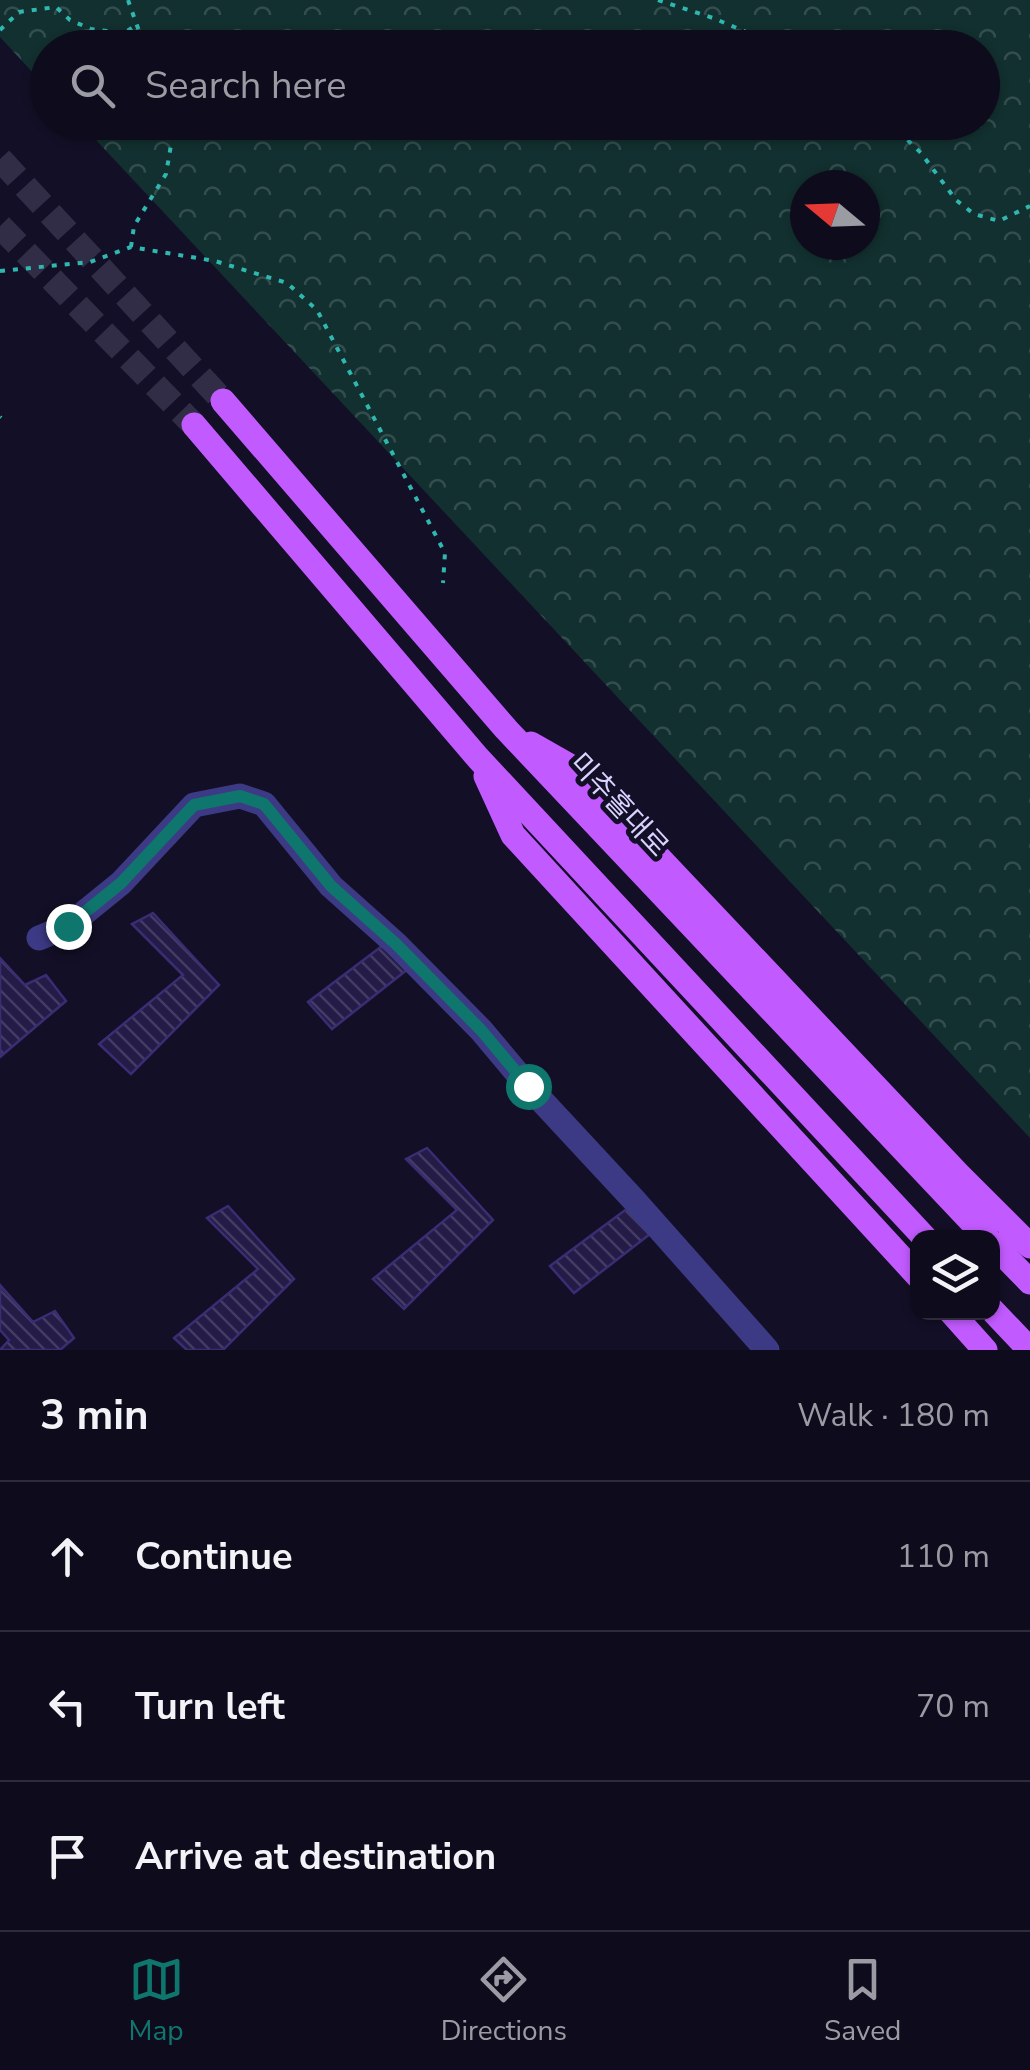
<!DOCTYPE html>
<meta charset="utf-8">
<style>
body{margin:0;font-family:"Nunito Sans","Noto Sans KR",sans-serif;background:#1c1929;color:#f1f3f6}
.controls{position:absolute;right:30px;bottom:30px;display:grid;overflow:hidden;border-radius:20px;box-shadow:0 2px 8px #0004}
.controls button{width:90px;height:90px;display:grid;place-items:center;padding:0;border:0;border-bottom:2px solid #2e2b3b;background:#0e0b1c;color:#f1f3f6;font:50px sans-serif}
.compass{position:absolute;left:790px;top:170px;width:90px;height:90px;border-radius:50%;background:#0e0b1c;box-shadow:0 2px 8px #0004;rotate:289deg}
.stop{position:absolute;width:30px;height:30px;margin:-22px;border:8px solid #0f766e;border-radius:50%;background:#fff}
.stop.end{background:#0f766e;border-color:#fff;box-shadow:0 2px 10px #0008}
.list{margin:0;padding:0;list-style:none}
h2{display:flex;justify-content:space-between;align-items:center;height:130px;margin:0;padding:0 40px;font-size:42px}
h2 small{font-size:32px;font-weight:400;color:#9b9ba3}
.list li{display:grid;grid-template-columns:65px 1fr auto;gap:30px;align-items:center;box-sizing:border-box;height:150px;padding:0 40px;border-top:2px solid #2e2b3b}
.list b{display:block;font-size:38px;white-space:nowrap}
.list em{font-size:32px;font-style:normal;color:#9b9ba3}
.icon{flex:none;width:55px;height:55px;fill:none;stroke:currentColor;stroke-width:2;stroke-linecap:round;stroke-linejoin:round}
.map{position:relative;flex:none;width:1030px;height:1350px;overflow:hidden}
.search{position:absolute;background:#0e0b1c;box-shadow:0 2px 8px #0004;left:30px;right:30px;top:30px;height:110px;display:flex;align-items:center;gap:25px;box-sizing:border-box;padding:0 35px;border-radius:55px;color:#9b9ba3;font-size:38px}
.sheet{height:580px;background:#0e0b1c}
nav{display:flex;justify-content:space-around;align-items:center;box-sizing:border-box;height:140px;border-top:2px solid #2e2b3b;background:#0e0b1c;font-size:28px;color:#9b9ba3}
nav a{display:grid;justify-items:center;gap:5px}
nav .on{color:#0f766e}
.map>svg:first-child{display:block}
.forest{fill:url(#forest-crowns);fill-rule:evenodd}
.building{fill:url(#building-back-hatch);stroke:#3b2d73;stroke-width:2.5}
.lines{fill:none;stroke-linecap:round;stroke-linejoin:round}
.major-tunnel{stroke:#312d47;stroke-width:25;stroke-dasharray:25 12;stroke-linecap:butt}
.path{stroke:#2fb8b0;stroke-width:4;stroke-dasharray:5 8;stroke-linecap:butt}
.minor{stroke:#3d3a85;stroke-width:25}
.major{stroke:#c25bff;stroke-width:25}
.route{stroke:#0f766e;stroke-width:12}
.labels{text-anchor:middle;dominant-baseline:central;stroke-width:10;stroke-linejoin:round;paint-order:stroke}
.street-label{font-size:28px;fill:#d9d4ff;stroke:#130f26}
</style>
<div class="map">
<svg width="1030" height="1350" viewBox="0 0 1030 1350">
<defs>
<pattern id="forest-crowns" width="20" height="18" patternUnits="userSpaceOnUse" patternTransform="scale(2.5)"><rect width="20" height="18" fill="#12302f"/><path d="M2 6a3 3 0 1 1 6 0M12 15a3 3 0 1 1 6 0" fill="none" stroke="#344d4e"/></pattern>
<pattern id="building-back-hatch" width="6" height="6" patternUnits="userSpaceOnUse" patternTransform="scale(2.5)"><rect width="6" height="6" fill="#241b47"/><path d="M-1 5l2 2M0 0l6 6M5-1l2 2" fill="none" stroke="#433b63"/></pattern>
</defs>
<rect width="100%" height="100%" fill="#130f26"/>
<path class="forest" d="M0 0H1030V1138L80 123 982 122V48H48L47 88 0 37ZM805 185H865V245H805Z"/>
<path class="building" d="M153 913 219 985 131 1074 99 1044 183 975 132 924Z
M386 943 408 969 332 1029 308 1002Z
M0 958 25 985 46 975 66 1001 0 1057Z
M427 1148 493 1220 404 1309 373 1279 457 1210 406 1159Z
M228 1206 294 1279 223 1350H187L174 1338 258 1269 207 1218Z
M628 1208 650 1234 574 1293 550 1266Z
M0 1285 33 1322 55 1311 74 1338 60 1350H0L9 1340 0 1330Z"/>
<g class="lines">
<path class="major-tunnel" d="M0 159 223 401
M0 226 194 425"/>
<path class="path" d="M128 0 145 48
M658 0 713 18 784 48
M0 30 19 12 56 7 70 20 91 29 124 33 138 24
M889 122 921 153 956 200 974 214 999 221 1030 206
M131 247 134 226 166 174 171 145 165 122
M0 271 90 262 131 247 215 261 287 283 317 310 445 553 443 583
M0 417 1 418"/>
<path class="minor" d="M39 938 68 926 121 883 194 805 240 796 264 804 331 886 396 944 481 1030 528 1086 633 1199 767 1350"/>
<path class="major" d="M223 401 506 729 987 1238
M194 425 478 758 925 1238
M531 744 575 769 958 1174 1030 1246
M486 776 513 835 918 1276
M992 1243 1030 1282
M992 1310 1030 1350
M951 1312 985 1350"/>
</g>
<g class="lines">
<path class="route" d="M68 926 121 883 194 805 240 796 264 804 331 886 396 944 481 1030 528 1086"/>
</g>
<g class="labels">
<g class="street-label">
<text transform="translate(619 805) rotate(47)">미추홀대로</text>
</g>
</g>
</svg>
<div class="controls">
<button><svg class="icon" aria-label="layers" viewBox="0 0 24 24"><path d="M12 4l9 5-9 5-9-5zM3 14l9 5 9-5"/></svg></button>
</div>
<svg class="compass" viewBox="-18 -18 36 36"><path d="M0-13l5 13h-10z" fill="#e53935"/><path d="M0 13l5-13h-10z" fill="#9b9ba3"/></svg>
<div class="stop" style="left:528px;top:1086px"></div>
<div class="stop end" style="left:68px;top:926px"></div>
<div class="search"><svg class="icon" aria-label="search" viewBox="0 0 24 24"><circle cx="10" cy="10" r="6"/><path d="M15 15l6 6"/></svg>Search here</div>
</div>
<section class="sheet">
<h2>3 min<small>Walk · 180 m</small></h2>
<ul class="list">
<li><svg class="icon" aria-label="ahead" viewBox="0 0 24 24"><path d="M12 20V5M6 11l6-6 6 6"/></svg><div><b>Continue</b></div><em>110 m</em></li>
<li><svg class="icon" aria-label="left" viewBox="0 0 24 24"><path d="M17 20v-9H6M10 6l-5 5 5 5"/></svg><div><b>Turn left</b></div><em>70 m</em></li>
<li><svg class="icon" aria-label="arrive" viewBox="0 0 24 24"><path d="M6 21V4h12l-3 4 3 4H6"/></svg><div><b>Arrive at destination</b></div></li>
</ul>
</section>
<nav>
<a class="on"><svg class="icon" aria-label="map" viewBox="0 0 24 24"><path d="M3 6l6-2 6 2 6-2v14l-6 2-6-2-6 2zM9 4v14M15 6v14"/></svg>Map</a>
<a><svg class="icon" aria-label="directions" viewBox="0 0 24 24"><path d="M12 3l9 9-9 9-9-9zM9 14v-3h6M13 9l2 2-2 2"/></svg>Directions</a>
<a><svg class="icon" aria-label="saved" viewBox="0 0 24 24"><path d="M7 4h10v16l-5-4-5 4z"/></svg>Saved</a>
</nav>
